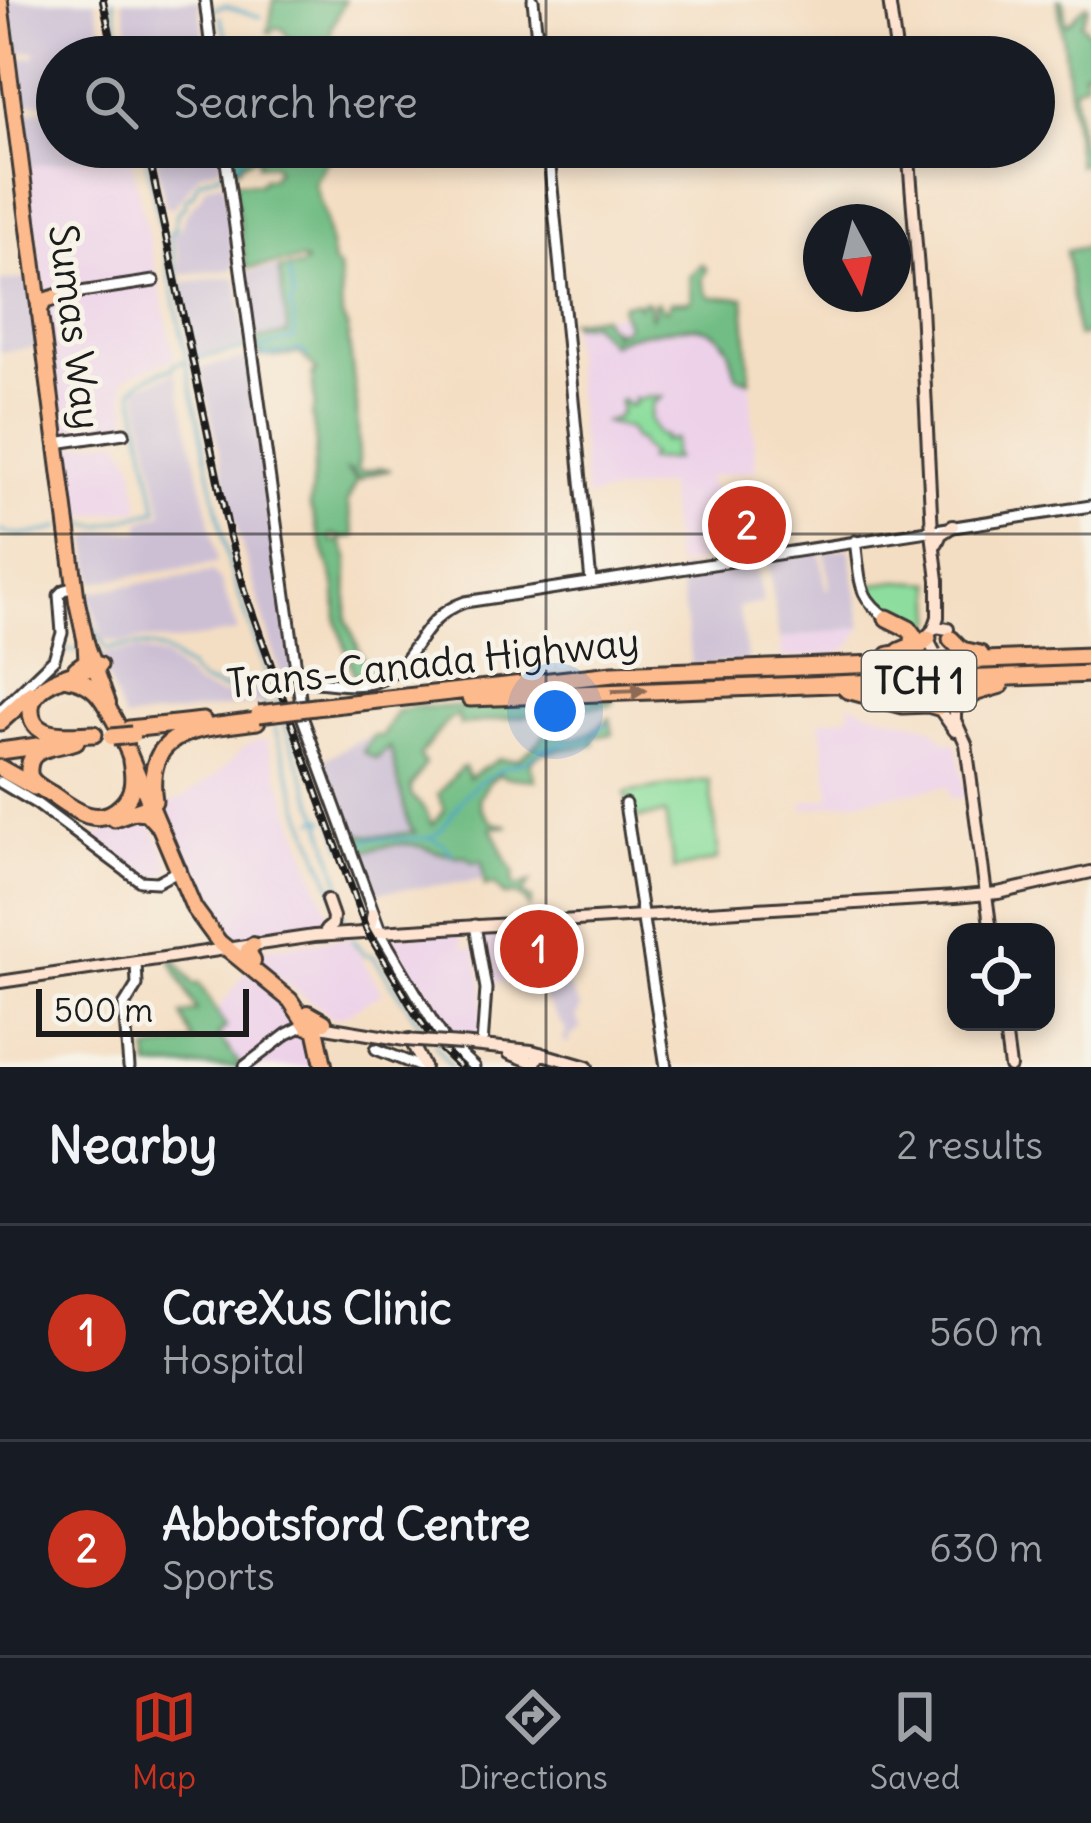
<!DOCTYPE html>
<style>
body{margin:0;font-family:Delius,sans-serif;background:#20242c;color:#f1f3f6}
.controls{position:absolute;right:36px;bottom:36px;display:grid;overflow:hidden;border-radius:24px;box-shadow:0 6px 18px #0003}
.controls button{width:108px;height:108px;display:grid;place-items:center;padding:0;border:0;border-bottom:3px solid #363941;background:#171b24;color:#f1f3f6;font:60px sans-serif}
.compass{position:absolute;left:803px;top:204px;width:108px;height:108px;border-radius:50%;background:#171b24;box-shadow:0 6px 18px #0003;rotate:173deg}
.scale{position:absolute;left:36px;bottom:30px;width:213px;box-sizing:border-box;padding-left:12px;border:6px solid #1c1c1c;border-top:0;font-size:33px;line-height:42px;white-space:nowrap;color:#1c1c1c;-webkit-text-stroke:9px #f7f3e8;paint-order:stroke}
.you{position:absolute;left:555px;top:711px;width:42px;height:42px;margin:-30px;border:9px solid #fff;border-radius:50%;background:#1a73e8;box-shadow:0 0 0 18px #1a73e833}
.badge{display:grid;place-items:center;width:78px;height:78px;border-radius:50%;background:#c8321e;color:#fff;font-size:39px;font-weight:700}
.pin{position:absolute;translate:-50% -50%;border:6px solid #fff;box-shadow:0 3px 12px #0006}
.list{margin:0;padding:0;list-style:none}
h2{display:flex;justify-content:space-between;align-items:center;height:156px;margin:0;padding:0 48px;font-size:51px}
h2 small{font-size:39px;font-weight:400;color:#9ea1a6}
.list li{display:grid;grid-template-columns:78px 1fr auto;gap:36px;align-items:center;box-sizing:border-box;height:216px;padding:0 48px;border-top:3px solid #363941}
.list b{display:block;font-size:45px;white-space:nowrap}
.list p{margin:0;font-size:39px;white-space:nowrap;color:#9ea1a6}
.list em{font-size:39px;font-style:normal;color:#9ea1a6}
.icon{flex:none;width:66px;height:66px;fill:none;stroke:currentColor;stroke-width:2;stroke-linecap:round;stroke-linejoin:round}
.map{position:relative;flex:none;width:1091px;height:1067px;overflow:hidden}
.search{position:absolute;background:#171b24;box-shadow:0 6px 18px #0003;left:36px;right:36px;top:36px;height:132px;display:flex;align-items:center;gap:30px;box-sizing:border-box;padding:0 42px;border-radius:66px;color:#9ea1a6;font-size:45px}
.sheet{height:588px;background:#171b24}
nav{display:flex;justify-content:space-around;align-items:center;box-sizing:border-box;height:168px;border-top:3px solid #363941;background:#171b24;font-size:33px;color:#9ea1a6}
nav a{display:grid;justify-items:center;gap:6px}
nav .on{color:#c8321e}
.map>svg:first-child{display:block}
.built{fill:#edd1e9}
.industrial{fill:#ccbfd4}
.green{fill:#8dde9e;stroke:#547d5d;stroke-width:3}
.forest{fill:#72bd85;stroke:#476c50;stroke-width:3}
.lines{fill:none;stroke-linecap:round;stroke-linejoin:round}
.stream{stroke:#48a6c6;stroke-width:3}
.tertiary-casing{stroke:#3c3935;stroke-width:15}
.secondary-casing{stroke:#3c3935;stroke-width:16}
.trunk-casing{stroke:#3c3935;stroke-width:20}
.motorway-casing{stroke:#3c3935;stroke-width:21}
.tertiary{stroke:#fff;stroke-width:9}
.secondary{stroke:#fee3d1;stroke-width:10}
.trunk{stroke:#fcba8d;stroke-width:14}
.motorway{stroke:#fcba8d;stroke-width:15}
.rail-casing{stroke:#1c1c1c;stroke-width:8}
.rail{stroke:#f7f3e8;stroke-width:3;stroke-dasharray:9;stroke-linecap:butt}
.secondary-bridge-casing{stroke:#3c3935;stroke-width:16;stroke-linecap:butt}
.motorway-bridge-casing{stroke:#3c3935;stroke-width:21;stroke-linecap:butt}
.secondary-bridge{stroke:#fee3d1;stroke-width:10}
.motorway-bridge{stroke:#fcba8d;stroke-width:15}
.oneway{fill:#8c6b54}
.grid{fill:none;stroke:#1c1c1c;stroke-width:3;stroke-opacity:0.55}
.labels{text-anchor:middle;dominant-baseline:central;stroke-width:10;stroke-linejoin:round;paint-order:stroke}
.shield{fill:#f7f3e8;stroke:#5e5c59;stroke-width:3}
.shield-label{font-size:36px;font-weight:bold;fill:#1c1c1c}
.street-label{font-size:39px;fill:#1c1c1c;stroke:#f7f3e8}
</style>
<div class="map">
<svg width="1091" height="1067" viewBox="0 0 1091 1067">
<rect width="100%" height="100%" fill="#f7f3e8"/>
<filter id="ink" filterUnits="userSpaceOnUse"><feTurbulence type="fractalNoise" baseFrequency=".00833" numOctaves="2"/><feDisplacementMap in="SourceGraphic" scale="24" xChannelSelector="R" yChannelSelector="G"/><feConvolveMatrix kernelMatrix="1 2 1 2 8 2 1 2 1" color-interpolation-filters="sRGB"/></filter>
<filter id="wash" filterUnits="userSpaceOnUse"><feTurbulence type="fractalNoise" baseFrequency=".004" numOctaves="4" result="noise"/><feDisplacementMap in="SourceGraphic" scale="48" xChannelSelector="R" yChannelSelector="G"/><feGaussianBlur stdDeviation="2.7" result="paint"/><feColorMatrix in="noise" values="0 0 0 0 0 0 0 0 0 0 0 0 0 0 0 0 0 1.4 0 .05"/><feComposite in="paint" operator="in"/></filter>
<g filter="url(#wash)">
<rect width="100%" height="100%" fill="#f4dec3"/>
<path class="built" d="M130 153 175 358 127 377 124 383 130 429 66 437 60 433 28 166Z
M744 298 756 470 708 477 715 497 726 493 758 490 763 501 768 548 765 552 675 565 667 485 586 497 569 321Z
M120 438 134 466 140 509 70 518 65 451 71 446Z
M862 627 852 645 836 655 779 659 782 653 779 639Z
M849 702 861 709 930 727 947 742H955L967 797 951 799 948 786 804 809 803 802 831 798 820 721 850 716Z
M266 740 331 921 322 928 237 941 220 927 206 909 162 808V805L183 798 216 775 245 747 256 741Z
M140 817 148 818 170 866 169 871 158 878H143L93 838 125 820Z
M537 923 550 957 528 968 535 983 530 981 489 983 481 931Z
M461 931 463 948H475L483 986 480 1036 455 1035 425 991H417L389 940 392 936Z
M348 937 383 993 342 1016 334 1018 287 984 252 955 251 950Z
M247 970 279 996 296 1017 308 1045 311 1064 308 1067H242L209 1022Z"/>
<path class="industrial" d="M9 0H95L108 57H57V94L46 102 23 104 20 102 14 59 35 57V51L15 52Z
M122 0H198L207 57H134Z
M57 108V147H128L130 153 28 166 22 118 25 112Z
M154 147H219L222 166 200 173 174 207 166 208Z
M224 181 234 266 232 270 181 274 178 251 172 234 179 231 186 213 202 196 206 186Z
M278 268 288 337 255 341 247 272Z
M233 277 237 280 246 346 198 356 183 282Z
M30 278 39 347 0 352V281Z
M248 358 268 513 270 514 296 687 285 689 234 519 201 368Z
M176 373 209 517 217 558 216 563 94 582 88 538 96 533 123 530 141 532 140 522 163 513 137 387Z
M849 548 862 627 779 639 768 559 820 551 826 590 830 588 825 552Z
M756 562 763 603 738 607 748 662 692 665 678 570Z
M212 572 220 579 238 632 171 642 144 639 124 643 103 639 89 592Z
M139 650 165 657 196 686 221 695 257 690 262 703 124 720 99 655Z
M371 737 389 746 396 766 409 825 417 833 382 837 369 836 362 833 350 834 324 763 325 759 355 742Z
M408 844 455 857 465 856 483 861 485 880 369 893 356 854 376 847Z
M550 957 581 1008 576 1017 581 1028 570 1037V1044L563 1042 566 1030 544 999 528 969Z"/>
<path class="green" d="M649 397H662L652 404 650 419 658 435 665 436 663 441 675 439 673 453 675 459 647 460 650 454 641 446 640 440H635L629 429 605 422 616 418 621 411 620 401 623 400 629 406 634 404V398L637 400Z
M898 581 933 583 935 619 931 626C901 620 882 614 868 585Z
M709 780 718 845 717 860 674 870 665 814 631 819 625 793Z"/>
<path class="forest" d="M274 0H345L332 27 328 50 322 53 289 39 283 29 275 27 271 33 268 32Z
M1058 0H1063L1066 24C1075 19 1078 9 1087 5L1088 8 1081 23 1091 35V69L1083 71 1086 82 1074 88 1079 138 1086 153H1091V163L1078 165Z
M228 147H327L326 149 331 155 314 183 325 216 333 264 339 268 342 317 347 327 357 405 359 461 357 468 362 472 382 468 391 470 368 475 360 480 350 470H346L357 481 347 502 355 536C347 540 340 539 333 534L330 536 332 542 341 541 348 557 347 620 364 661 388 669 375 678 354 675 337 622 336 588 310 507 316 445 312 414 315 404 312 375 317 371 300 353 278 357 259 356 256 339 288 334 279 269 300 267 306 263 303 260 246 268 233 181 259 184 264 178H271L277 170 273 164 258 165 259 159 256 157 243 162 239 168 231 166Z
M1091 246V334L1077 336 1066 251Z
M701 264 707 269 702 280 707 293 711 297 744 298 750 380 737 377C733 368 732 357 728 348 713 320 684 326 658 331 641 334 625 335 611 344L591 323 574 325 569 321 602 316 607 326 612 328 613 337 615 330H621L627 326 621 310 623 304 636 302 639 307 642 301 648 302 651 317 655 311 653 304 657 302 665 310 668 309 670 302 690 301 692 298 689 277Z
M613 698 612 704 607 705 460 725 458 715 447 721 420 755 425 765 411 787V795L425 810 432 825 444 810 438 794 461 768 465 767 468 778 499 759 518 760 534 747 546 733 575 738 588 734 610 718 613 734 594 737V745L540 753 530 763 535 780 503 777 500 774 489 782 479 798 482 810 491 822 509 826 491 828C501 842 503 859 514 872L512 884 518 887 530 882 522 894 532 900 529 908 524 900 514 894 505 896 494 884 485 886 482 861 473 862 465 856C444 858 426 845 406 844 389 844 372 849 356 854L350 834C361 833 367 837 377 836 390 836 403 833 415 832L409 825 390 747 376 759 363 752 373 736H382L397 711 412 707H473Z
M175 959 194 985 199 983 226 1027 218 1035 242 1067H149L148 1051 194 1042 182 1015 197 1011 171 960Z"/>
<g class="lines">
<path class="stream" d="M113 0 124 57
M211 10 225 6 261 17
M220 17 231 50
M144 147 186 356
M231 168 241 160 243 147
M223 172 199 181 193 195 185 199V205L177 213 174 227 176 229 169 234 196 358 245 349
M255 347 262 348 295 338 294 319 290 305 294 299 289 272
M262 348 264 356 301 350 307 356
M186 361 230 568 269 681
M81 524 101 526 157 510 133 389C141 379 160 370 173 369V365L186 360
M0 531C17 538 43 534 60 527
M76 540 84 584
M85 593 92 624 106 649C125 647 148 642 165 652 174 657 180 664 190 669V672L201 682 225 689 234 685 255 683 266 706
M63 650 78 651
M265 681H269L278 708
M0 700 25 680
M281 716 323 826 344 896
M272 720 303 815 347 924
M332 818 344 849
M315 821 323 818 325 821
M431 838 443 844 452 854
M355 846 369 839 431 838 442 829 467 793 479 782 503 768 525 762 541 750 586 738 608 723
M352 939 365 956
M369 954 374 957 429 1037
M435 1044 451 1067"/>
</g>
</g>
<g filter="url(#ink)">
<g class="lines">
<g class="tertiary-casing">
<path id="tertiary" d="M205 0 212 57
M533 0 539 57
M224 147 303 719 382 936 433 1022 445 1040 474 1067
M548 147 591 582
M54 296 154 281
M56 443 124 433
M855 541C861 579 855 596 889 619
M298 682C323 680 351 689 375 682 417 669 415 619 465 602L1091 506
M0 711 54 659 62 633 59 595 64 590 76 587
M0 782 37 804 140 881 157 882 181 869
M625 804 666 1067
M475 925 486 989 482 1046
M376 1049 421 1067
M245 1066 287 1034 307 1024
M129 1067 124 1006 137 985 136 962"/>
</g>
<g class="secondary-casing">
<path id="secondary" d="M889 0 897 57
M908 147 921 306 932 533 938 580V617L934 628
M937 543 941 534 953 526
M936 655 928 640 929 634 936 627 948 629
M943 688 938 707 955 731
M955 708V720L966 744 991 932
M366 929 371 923 373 913
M326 930 332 925 333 917 327 900
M0 982 314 936 955 897 998 893 1091 872
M1004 1022 1010 1067
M320 1026 405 1040
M410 1039 424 1067
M461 1044 532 1051 587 1067
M509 1053 535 1063 540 1053"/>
</g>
<g class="trunk-casing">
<path id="trunk" d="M0 2 77 602 86 643 108 703
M39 312 44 301 60 296
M119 730 194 908 219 942 290 1000 308 1027
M253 945 248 950 253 961
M308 1013 324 1022"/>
</g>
<g class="motorway-casing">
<path id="motorway" d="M887 618 909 629 914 636 912 646 900 651
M951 639 962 650 980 654
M889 655 916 650 928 638
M76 669 87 661 86 643
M68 678C96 682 104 701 116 723
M847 690 903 705 928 704 938 707
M470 698 1091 674
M956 706 977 692 1001 685
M315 707 613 674 1091 656
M0 722 32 693
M129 729 203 721
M94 734C73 734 31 742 31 710 30 699 37 692 45 686 61 675 81 672 99 665
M76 741C63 746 40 746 32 758 29 763 28 772 30 777 34 785 46 791 53 795 74 810 98 829 121 806 135 793 134 778 131 761
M0 751 45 745
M0 768 34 787
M154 801C143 726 202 729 257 721
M135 811 146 812 157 824
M114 818 149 806
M315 1026 324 1067"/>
</g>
<use href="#tertiary" class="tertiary"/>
<use href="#secondary" class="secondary"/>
<use href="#trunk" class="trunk"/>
<use href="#motorway" class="motorway"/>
<g class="rail-casing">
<path id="rail" d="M103 0 115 57
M147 147 230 537 248 601 366 929 417 1016 439 1047 460 1067"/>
</g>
<use href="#rail" class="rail"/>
<g class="secondary-bridge-casing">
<path id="secondary-bridge" d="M942 654 943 667
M945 675 948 687
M405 1040 461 1044"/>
</g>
<g class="motorway-bridge-casing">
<path id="motorway-bridge" d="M259 714 315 707
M112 737 132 735"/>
</g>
<use href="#secondary-bridge" class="secondary-bridge"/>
<use href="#motorway-bridge" class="motorway-bridge"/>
</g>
<defs><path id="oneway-solid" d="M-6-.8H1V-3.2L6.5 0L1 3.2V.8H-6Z" transform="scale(3)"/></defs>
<use class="oneway" href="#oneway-solid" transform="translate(629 691) rotate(-2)"/>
</g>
<path class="grid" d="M546 0V57M546 147V1067M0 534H1091"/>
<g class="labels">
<rect class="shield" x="862" y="651" width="114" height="60" rx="9"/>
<g class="shield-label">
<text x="919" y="681">TCH 1</text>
</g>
<g class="street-label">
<text transform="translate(75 327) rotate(83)">Sumas Way</text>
<text transform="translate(433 663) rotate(-6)">Trans-Canada Highway</text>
</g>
</g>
</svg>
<div class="controls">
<button><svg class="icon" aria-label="locate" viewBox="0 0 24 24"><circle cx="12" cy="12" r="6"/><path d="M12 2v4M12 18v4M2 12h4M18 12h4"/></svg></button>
</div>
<svg class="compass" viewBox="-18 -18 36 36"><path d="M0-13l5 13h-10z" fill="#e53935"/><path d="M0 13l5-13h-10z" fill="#9ea1a6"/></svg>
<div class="scale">500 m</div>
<div class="you"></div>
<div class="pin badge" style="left:539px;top:949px">1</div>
<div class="pin badge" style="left:747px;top:525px">2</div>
<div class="search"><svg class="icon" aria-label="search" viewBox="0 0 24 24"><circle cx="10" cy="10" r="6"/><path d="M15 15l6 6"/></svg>Search here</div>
</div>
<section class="sheet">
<h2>Nearby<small>2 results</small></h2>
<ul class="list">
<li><span class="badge">1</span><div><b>CareXus Clinic</b><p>Hospital</p></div><em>560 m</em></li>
<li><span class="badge">2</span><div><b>Abbotsford Centre</b><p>Sports</p></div><em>630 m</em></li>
</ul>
</section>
<nav>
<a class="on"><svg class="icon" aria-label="map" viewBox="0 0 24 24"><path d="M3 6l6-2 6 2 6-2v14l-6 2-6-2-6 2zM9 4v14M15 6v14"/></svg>Map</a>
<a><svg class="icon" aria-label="directions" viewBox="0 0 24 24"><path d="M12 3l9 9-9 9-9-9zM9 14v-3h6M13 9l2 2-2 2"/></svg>Directions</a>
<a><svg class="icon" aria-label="saved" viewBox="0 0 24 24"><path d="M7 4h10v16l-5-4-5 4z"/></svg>Saved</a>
</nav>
